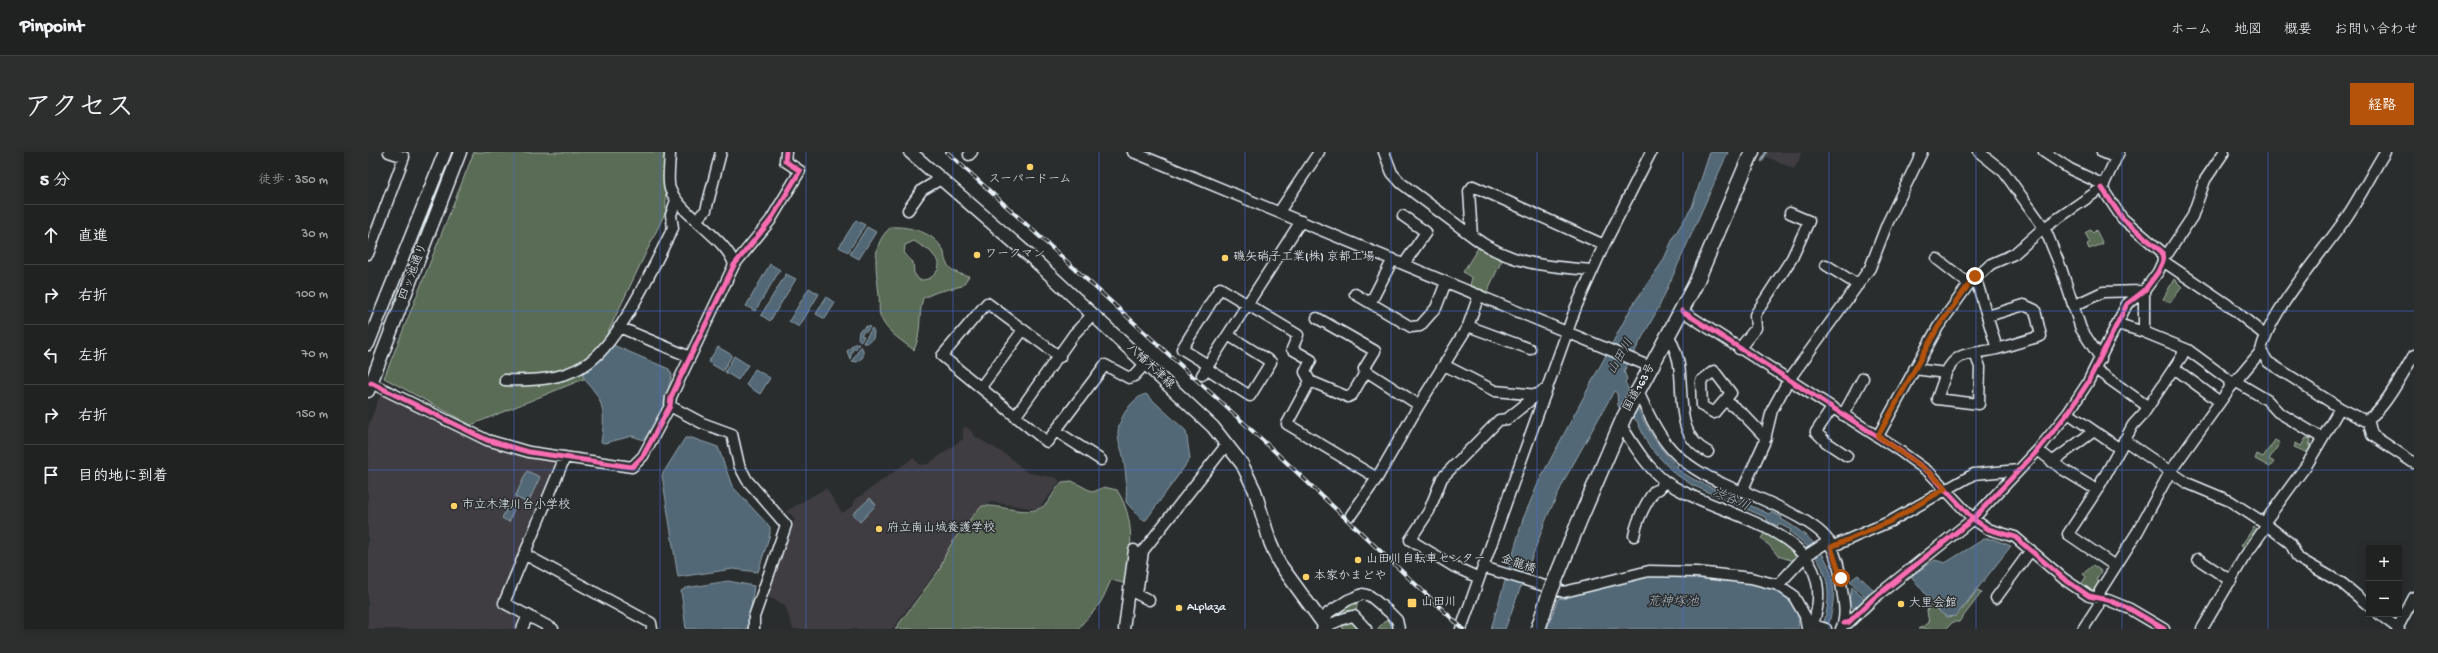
<!DOCTYPE html>
<html lang="ja">
<meta charset="utf-8">
<style>
body{margin:0;font-family:"Gochi Hand","Klee One",sans-serif;background:#2d2f2f;color:#f1f3f6}
.controls{position:absolute;right:12px;bottom:12px;display:grid;overflow:hidden;border-radius:0px;box-shadow:0 2px 10px #0003}
.controls button{width:36px;height:36px;display:grid;place-items:center;padding:0;border:0;border-bottom:1px solid #3d3f40;background:#202222;color:#f1f3f6;font:20px sans-serif}
.stop{position:absolute;width:12px;height:12px;margin:-9px;border:3px solid #b45309;border-radius:50%;background:#fff}
.stop.end{background:#b45309;border-color:#fff;box-shadow:0 1px 4px #0008}
.list{margin:0;padding:0;list-style:none}
h2{display:flex;justify-content:space-between;align-items:center;height:52px;margin:0;padding:0 16px;font-size:17px}
h2 small{font-size:13px;font-weight:400;color:#a2a4a5}
.list li{display:grid;grid-template-columns:26px 1fr auto;gap:12px;align-items:center;box-sizing:border-box;height:60px;padding:0 16px;border-top:1px solid #3d3f40}
.list b{display:block;font-size:15px;white-space:nowrap}
.list em{font-size:13px;font-style:normal;color:#a2a4a5}
.icon{flex:none;width:22px;height:22px;fill:none;stroke:currentColor;stroke-width:2;stroke-linecap:round;stroke-linejoin:round}
.map{position:relative;flex:none;width:2046px;height:477px;overflow:hidden;border-radius:0px}
header{display:flex;align-items:center;gap:24px;box-sizing:border-box;height:56px;padding:0 20px;background:#202222;border-bottom:1px solid #3d3f40}
header strong{font-size:19px}
nav{display:flex;gap:22px;margin-inline-start:auto;font-size:14px}
.intro{display:flex;align-items:center;justify-content:space-between;box-sizing:border-box;height:96px;padding:0 24px}
h1{margin:0;font-size:28px}
.button{padding:10px 18px;border-radius:0px;background:#b45309;color:#fff;font-size:14px;font-weight:700}
main{display:flex;gap:24px;padding:0 24px}
aside{flex:1;background:#202222;border-radius:0px;box-shadow:0 2px 10px #0003}
.map>svg:first-child{display:block}
.built{fill:#3f3d42}
.green{fill:#5a6c55;stroke:#a1aea6;fill-rule:evenodd}
.water{fill:#526876;stroke:#8e9faa}
.lines{fill:none;stroke-linecap:round;stroke-linejoin:round}
.stream{stroke:#8e9faa;stroke-width:2.5}
.minor-casing{stroke:#e8f1f8;stroke-width:13}
.major-casing{stroke:#e8f1f8;stroke-width:15}
.highway-casing{stroke:#e8f1f8;stroke-width:17}
.minor{stroke:#2a2d2e;stroke-width:10}
.major{stroke:#2a2d2e;stroke-width:12}
.highway{stroke:#2a2d2e;stroke-width:14}
.rail-casing{stroke:#e8f1f8;stroke-width:4}
.rail{stroke:#2a2d2e;stroke-width:2.5;stroke-dasharray:8;stroke-linecap:butt}
.highway-bridge-casing{stroke:#e8f1f8;stroke-width:17;stroke-linecap:butt}
.highway-bridge{stroke:#2a2d2e;stroke-width:14}
.cycleway-casing{stroke:#2a2d2e;stroke-width:8}
.cycleway{stroke:#f96db3;stroke-width:5}
.route{stroke:#b45309;stroke-width:5}
.grid{fill:none;stroke:#466fde;stroke-width:1;stroke-opacity:0.55}
.poi-dot{fill:#ffd166;stroke:#2a2d2e;stroke-width:1.5}
.labels{text-anchor:middle;dominant-baseline:central;stroke-width:3;stroke-linejoin:round;paint-order:stroke}
.poi-label{font-size:12px;fill:#e8f1f8;stroke:#2a2d2e;text-anchor:start}
.street-label{font-size:12px;fill:#e8f1f8;stroke:#2a2d2e}
.water-label{font-size:13px;font-style:italic;fill:#acbac4;stroke:#2a2d2e}
</style>
<header>
<strong>Pinpoint</strong>
<nav><a>ホーム</a><a>地図</a><a>概要</a><a>お問い合わせ</a></nav>
</header>
<div class="intro"><h1>アクセス</h1><a class="button">経路</a></div>
<main>
<aside>
<h2>5 分<small>徒歩 · 350 m</small></h2>
<ul class="list">
<li><svg class="icon" aria-label="ahead" viewBox="0 0 24 24"><path d="M12 20V5M6 11l6-6 6 6"/></svg><div><b>直進</b></div><em>30 m</em></li>
<li><svg class="icon" aria-label="right" viewBox="0 0 24 24"><path d="M7 20v-9h11M14 6l5 5-5 5"/></svg><div><b>右折</b></div><em>100 m</em></li>
<li><svg class="icon" aria-label="left" viewBox="0 0 24 24"><path d="M17 20v-9H6M10 6l-5 5 5 5"/></svg><div><b>左折</b></div><em>70 m</em></li>
<li><svg class="icon" aria-label="right" viewBox="0 0 24 24"><path d="M7 20v-9h11M14 6l5 5-5 5"/></svg><div><b>右折</b></div><em>150 m</em></li>
<li><svg class="icon" aria-label="arrive" viewBox="0 0 24 24"><path d="M6 21V4h12l-3 4 3 4H6"/></svg><div><b>目的地に到着</b></div></li>
</ul>
</aside>
<div class="map">
<svg width="2046" height="477" viewBox="0 0 2046 477">
<rect width="100%" height="100%" fill="#2a2d2e"/>
<filter id="ink" filterUnits="userSpaceOnUse"><feTurbulence type="fractalNoise" baseFrequency=".025" numOctaves="2"/><feDisplacementMap in="SourceGraphic" scale="8" xChannelSelector="R" yChannelSelector="G"/><feConvolveMatrix kernelMatrix="1 2 1 2 8 2 1 2 1" color-interpolation-filters="sRGB"/></filter>
<g filter="url(#ink)">
<path class="built" d="M1399 0H1433L1431 8 1426 17 1397 4Z
M17 241 101 287 145 301 188 308 191 312 131 452 150 463 151 466 147 477H0V275L12 243Z
M599 275 608 285 640 304 660 321 689 326 692 330 670 357 622 350 524 477H425L417 453 398 444 411 404 427 368 423 362 417 360 458 336 474 361 485 354 487 348 545 306 552 313 560 312 595 287V276Z"/>
<path class="green" d="M106 0H297L298 59 218 226 103 273 16 226Z
M523 75C541 74 566 80 575 98 577 101 576 106 578 110 583 120 591 122 601 124L594 134 569 140 555 146C550 163 554 181 546 198 534 189 519 180 513 166 510 160 512 151 511 144 509 118 501 94 523 75ZM546 89 562 99 571 110C572 121 562 129 551 128L546 121 545 110 536 102 537 93Z
M1722 78 1725 81 1728 78 1735 92 1721 97 1719 92 1722 90 1717 81Z
M1110 96 1134 108 1119 140 1102 133 1104 126 1095 120Z
M1806 127 1814 135 1802 151 1795 147Z
M1938 286 1943 287 1941 294 1944 297 1943 302 1926 295 1928 291 1933 294Z
M1907 288 1912 291 1901 307 1906 310 1902 315 1887 307 1889 302 1895 305Z
M704 329 725 340 736 335 749 338C768 368 763 399 759 432L743 428C738 439 734 451 725 460 720 466 715 469 711 477H527L572 417C578 394 598 371 614 354 633 352 663 367 678 352 682 348 688 336 694 330Z
M1886 375 1892 379 1878 397 1873 394Z
M1397 379 1434 403 1426 409 1410 404 1402 394 1393 387Z
M1725 413 1733 419 1728 428 1734 432 1729 439 1723 441 1712 434 1718 425 1715 422Z
M1609 438 1614 440 1591 470H1585L1578 477H1550L1561 471 1559 459 1561 452 1565 451 1572 460 1595 457Z
M990 448 988 460 967 466 966 464Z
M1020 466 1025 477H1009Z
M981 469 989 472 991 477H975L974 474Z"/>
<path class="water" d="M1342 0H1360L1291 155 1256 219 1259 227 1257 230C1272 262 1284 291 1310 315L1309 317 1325 327 1401 362 1403 360 1414 365 1413 367C1459 392 1476 425 1459 477H1454C1468 435 1458 406 1422 380L1423 378 1411 372 1410 374 1399 369V366L1324 333 1306 321 1280 293 1269 269 1250 254 1249 241 1246 239 1198 325 1179 365 1137 477H1123L1155 367 1171 329 1264 154 1295 109 1306 84 1324 55Z
M488 68 497 73 480 100 471 95Z
M499 75 508 80 491 107 482 102Z
M402 112 412 118 387 159 378 154Z
M418 122 428 127 402 169 393 163Z
M441 136 451 142 431 175 421 169Z
M458 145 467 151 457 167 448 162Z
M499 174 502 175 499 179H496L493 183 496 184 493 190 490 186 491 179Z
M504 176 506 180 505 187 499 191H495Z
M486 192H491L487 198 485 196 482 207 479 199Z
M245 193 301 217 304 223 294 260 276 288 264 284 237 291 233 290C236 272 238 254 226 239 222 233 215 227 214 221Z
M493 194 495 198V205L489 210 484 209Z
M350 195 364 203 355 219 340 210Z
M366 204 380 213 370 228 357 220Z
M387 217 402 226 392 242 378 233Z
M778 242 818 279 822 307 778 368 773 367 758 350C759 335 758 319 755 304 754 297 750 291 750 283 749 269 763 246 778 242Z
M317 286H324L350 295 364 334 402 375V382L390 420 365 417 310 425 294 323Z
M159 319 172 325 160 351 147 345Z
M502 346 508 353 492 370 485 362Z
M140 354 146 357 141 370 134 366Z
M1616 387H1625L1643 394 1588 464 1579 465 1572 460 1543 424 1567 408 1577 411Z
M1286 423C1327 424 1372 423 1411 438 1424 443 1433 464 1430 477H1179L1190 447 1226 435Z
M1490 423 1507 439 1499 447 1482 429Z
M360 429 386 434 380 477H318L313 439 318 436Z
M1484 435 1498 449 1489 458 1480 453Z"/>
<g class="lines">
<path class="stream" d="M1394 9 1398 0"/>
<g class="minor-casing">
<path id="minor" d="M302 0C302 11 299 28 302 37 313 64 360 87 366 113
M765 0 1283 215
M1016 0 1024 21 1033 31 1104 84
M1611 0 1636 20 1677 77 1693 116 1713 177 1733 207
M1676 0 1702 17 1736 33
M1734 0 1748 6
M2017 0C2004 21 1993 43 1980 63 1957 98 1900 161 1893 199L1900 210 1972 256 1996 268C2013 265 2036 219 2046 203
M601 3 604 0
M540 58 554 38 573 27
M911 60 951 0
M1035 64 1058 80 1036 112
M328 68 338 58 353 0
M0 102 36 5 21 0
M1795 103 1800 101 1824 65 1837 28 1856 0
M1569 107 1601 132
M1795 109 1860 153 1898 184
M1458 113 1490 133
M1225 118C1181 115 1140 112 1104 84L1101 39 1105 34 1236 93
M1776 139V180
M987 142 1043 175 1052 174 1068 156 1078 130
M1003 150 1025 107
M1705 154 1735 140 1773 139
M1314 159 1529 297 1562 321 1605 367 1620 377 1647 385 1696 427 1721 444 1740 448 1762 457 1796 477
M1620 164 1656 153 1667 158 1673 184 1629 197
M949 166 1007 199 996 217 998 219
M1750 172 1776 180 1820 198 1861 228 1862 236
M1100 174 1162 197
M251 175 322 205
M1301 184C1305 193 1310 203 1311 213 1316 244 1307 284 1340 300
M1371 197 1388 176 1387 163 1424 106 1441 69 1422 61
M692 205 619 151 574 204 679 290 737 213 761 226 766 224 778 211
M840 213 814 197 852 136 930 183 924 197 943 208 937 220 942 229
M1076 213 1127 239 1170 243
M838 216 882 244 903 210 860 183
M1806 216 1852 250
M1546 217 1578 221C1588 198 1606 202 1629 197L1607 124
M1727 217 1779 254
M1346 219 1363 241 1346 261 1334 254 1333 229Z
M1578 221 1569 247 1611 252 1612 215 1607 202
M834 223 933 69
M137 228C164 229 193 228 217 213 252 191 285 114 305 76L303 63 308 48
M1867 229 1899 248 1910 260 1954 286
M3 231 119 288 161 300 264 315 275 304 302 254 303 245 366 113 402 69 432 19 417 9 418 0
M613 235 655 178
M1270 239C1289 283 1303 308 1349 329 1358 333 1368 339 1378 340
M1358 249 1375 262 1398 286
M1051 253 1100 174 1111 143
M302 254 334 271 364 282 371 313 379 328 418 373 386 465V477
M1464 256 1448 280 1458 290 1479 304
M1700 261 1752 297
M1475 263 1495 226
M647 265 706 182 725 162
M2000 267 2004 283 2046 311
M1253 273C1265 292 1279 316 1298 330 1354 368 1477 376 1445 472
M688 279 733 308
M1510 284 1570 175 1601 132 1623 112 1646 102 1673 78 1734 36 1751 0
M1756 288 1819 331 1862 349 1896 371 1922 391 1930 406 1975 432 2001 454
M1670 298 1694 317 1729 338
M1684 310 1726 279
M983 363 1009 326 1051 253 998 219 984 243 980 245 942 229 919 272 1009 326
M1896 371 1940 311 1972 256
M1266 384C1269 367 1276 354 1286 339L1291 337 1297 329
M1463 395 1523 369 1606 322 1651 318
M156 402 283 471 284 477
M1830 407 1863 429
M1747 414 1700 382 1729 338 1765 273 1776 261 1814 204 1816 197
M1115 415 1196 440 1281 419 1329 420 1383 426 1410 433 1425 443 1437 464 1439 477
M1111 426 1085 414 1042 388 1061 359 1074 326 1131 268 1139 267 1174 239H1178
M1410 433 1436 405 1461 389
M1628 446 1663 398
M781 448 769 442 775 399 859 292
M2011 462 2031 477
M1440 471 1458 477
M1476 471H1480L1505 447 1605 367 1670 298 1700 261 1719 232 1759 152 1776 139 1790 120 1795 109 1794 100 1754 66 1734 36
M956 474C967 472 975 465 986 464L998 477
M154 477 160 463
M185 477 136 451 197 305
M756 477 766 398
M954 477 960 461 980 448 995 442 1002 444 1021 460 1029 468 1031 477
M1093 477 1208 155 1236 93 1283 0
M1473 477C1479 465 1476 450 1474 438 1473 423 1469 404 1461 390 1450 370 1399 350 1378 340L1376 335 1396 291 1404 258 1420 229 1502 116 1519 72 1554 0
M1715 477 1730 454 1732 439 1770 379 1802 320 1862 236 1893 199
M1834 477 1875 407 1899 373
M2029 477 2046 445"/>
</g>
<g class="major-casing">
<path id="major" d="M542 0 663 105 845 275 874 312 887 339 902 390 911 411 959 477
M0 192 77 0
M0 239 92 0"/>
</g>
<g class="highway-casing">
<path id="highway" d="M1210 372 1256 265 1327 133 1384 0"/>
</g>
<use href="#minor" class="minor"/>
<use href="#major" class="major"/>
<use href="#highway" class="highway"/>
<g class="rail-casing">
<path id="rail" d="M579 0 901 294 1095 477"/>
</g>
<use href="#rail" class="rail"/>
<g class="highway-bridge-casing">
<path id="highway-bridge" d="M1170 477 1181 443 1210 372"/>
</g>
<use href="#highway-bridge" class="highway-bridge"/>
<g class="cycleway-casing">
<path id="cycleway" d="M1314 159 1529 297 1562 321 1605 367 1620 377 1647 385 1696 427 1721 444 1740 448 1762 457 1796 477
M3 231 119 288 161 300 264 315 275 304 302 254 303 245 366 113 402 69 432 19 417 9 418 0
M1476 471H1480L1505 447 1605 367 1670 298 1700 261 1719 232 1759 152 1776 139 1790 120 1795 109 1794 100 1754 66 1734 36"/>
</g>
<use href="#cycleway" class="cycleway"/>
</g>
</g>
<g class="lines" filter="url(#ink)">
<path class="route" d="M1473 426 1463 395 1523 369 1578 336 1562 321 1510 284 1570 175 1607 124"/>
</g>
<path class="grid" d="M146 0V477M292 0V477M438 0V477M585 0V477M731 0V477M877 0V477M1023 0V477M1169 0V477M1315 0V477M1461 0V477M1608 0V477M1754 0V477M1900 0V477M0 159H2046M0 318H2046"/>
<g class="poi-dot">
<circle cx="662" cy="15" r="4"/>
<circle cx="609" cy="103" r="4"/>
<circle cx="857" cy="106" r="4"/>
<circle cx="86" cy="354" r="4"/>
<circle cx="511" cy="377" r="4"/>
<circle cx="990" cy="408" r="4"/>
<circle cx="938" cy="425" r="4"/>
<rect x="1039" y="446" width="10" height="10" rx="2"/>
<circle cx="1533" cy="452" r="4"/>
<circle cx="811" cy="456" r="4"/>
</g>
<g class="labels">
<g class="poi-label">
<text x="662" y="28" text-anchor="middle">スーパードーム</text>
<text x="617" y="103">ワークマン</text>
<text x="865" y="106">磯矢硝子工業(株) 京都工場</text>
<text x="94" y="354">市立木津川台小学校</text>
<text x="519" y="377">府立南山城養護学校</text>
<text x="998" y="408">山田川自転車センター</text>
<text x="946" y="425">本家かまどや</text>
<text x="1053" y="451">山田川</text>
<text x="1541" y="452">大里会館</text>
<text x="819" y="456">ALplaza</text>
</g>
<g class="street-label">
<text transform="translate(46 120) rotate(-69)">四ッ池通り</text>
<text transform="translate(782 215) rotate(43)">八幡木津線</text>
<text transform="translate(1272 236) rotate(-61)">国道163号</text>
<text transform="translate(1150 413) rotate(19)">金龍橋</text>
</g>
<g class="water-label">
<text transform="translate(1253 205) rotate(-60)">山田川</text>
<text transform="translate(1363 348) rotate(25)">渋谷川</text>
<text x="1305" y="450">荒神塚池</text>
</g>
</g>
</svg>
<div class="controls">
<button>+</button>
<button>−</button>
</div>
<div class="stop" style="left:1473px;top:426px"></div>
<div class="stop end" style="left:1607px;top:124px"></div>
</div>
</main>
